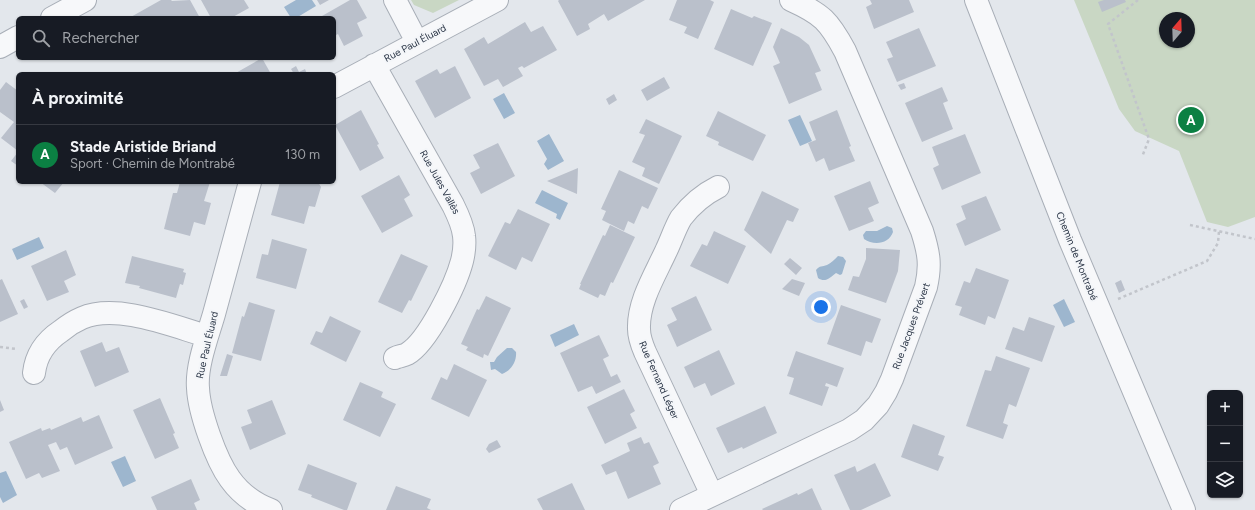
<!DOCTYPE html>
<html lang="fr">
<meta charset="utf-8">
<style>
body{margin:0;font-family:Figtree,sans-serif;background:#242831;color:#f1f3f6}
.controls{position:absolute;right:12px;bottom:12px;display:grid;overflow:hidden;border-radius:6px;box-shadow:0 1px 3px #0004}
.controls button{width:36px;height:36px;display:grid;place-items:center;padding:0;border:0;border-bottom:1px solid #363941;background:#171b24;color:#f1f3f6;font:20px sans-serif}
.compass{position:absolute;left:1159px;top:12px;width:36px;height:36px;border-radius:50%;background:#171b24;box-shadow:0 1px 3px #0004;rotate:19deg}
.you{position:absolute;left:821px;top:307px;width:14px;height:14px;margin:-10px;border:3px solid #fff;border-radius:50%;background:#1a73e8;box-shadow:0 0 0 6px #1a73e833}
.badge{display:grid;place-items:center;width:26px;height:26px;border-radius:50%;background:#0b8043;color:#fff;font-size:13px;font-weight:700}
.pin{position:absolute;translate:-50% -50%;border:2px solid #fff;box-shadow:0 1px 4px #0006}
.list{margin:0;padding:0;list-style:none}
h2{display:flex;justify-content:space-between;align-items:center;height:52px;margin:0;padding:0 16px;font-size:17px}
h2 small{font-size:13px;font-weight:400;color:#9ea1a6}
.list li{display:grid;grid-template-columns:26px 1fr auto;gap:12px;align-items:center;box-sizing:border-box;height:60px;padding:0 16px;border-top:1px solid #363941}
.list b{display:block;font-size:15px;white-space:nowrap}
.list p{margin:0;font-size:13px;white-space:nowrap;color:#9ea1a6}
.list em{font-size:13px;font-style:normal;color:#9ea1a6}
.icon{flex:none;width:22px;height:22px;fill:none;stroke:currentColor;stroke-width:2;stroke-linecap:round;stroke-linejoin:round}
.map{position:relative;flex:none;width:1255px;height:510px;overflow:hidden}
.search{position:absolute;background:#171b24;box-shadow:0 1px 3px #0004;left:16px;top:16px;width:320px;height:44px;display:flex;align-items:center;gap:10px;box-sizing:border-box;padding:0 14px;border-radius:6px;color:#9ea1a6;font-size:15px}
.panel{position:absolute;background:#171b24;box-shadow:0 1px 3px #0004;left:16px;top:72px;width:320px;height:112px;border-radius:6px}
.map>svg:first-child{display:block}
.green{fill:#c9d7c4;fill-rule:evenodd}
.water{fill:#9db6ce}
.building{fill:#bac0cb}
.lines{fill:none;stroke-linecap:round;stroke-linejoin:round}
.minor-casing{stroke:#a8aeb7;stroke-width:24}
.path{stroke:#c2c5cb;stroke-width:2.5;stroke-dasharray:3 3;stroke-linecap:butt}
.minor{stroke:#f7f8fa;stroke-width:22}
.labels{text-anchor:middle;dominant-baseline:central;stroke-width:4;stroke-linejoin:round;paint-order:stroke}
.street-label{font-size:10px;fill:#2a3546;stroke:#f4f6f9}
</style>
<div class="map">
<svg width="1255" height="510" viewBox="0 0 1255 510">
<rect width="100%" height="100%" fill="#e3e7ec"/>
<path class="green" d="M411 0H459L433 13 414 5Z
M1074 0H1255V217L1228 227 1207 222 1179 151 1135 131 1119 109ZM1165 18H1189V42H1165Z"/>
<path class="water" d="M296 0H312L316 6 296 18H291L284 7Z
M504 93 515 113 504 119 493 99Z
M800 115 812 141 800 146 788 120Z
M549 134 564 161 548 170 544 164 547 159 537 141Z
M542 190 568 203 560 220 556 218 557 214 535 203Z
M887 226 892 228 893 232C889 244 874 246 864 239L863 235 866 231H877Z
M39 237 44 248 17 260 12 249Z
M838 256 843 257 846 261 842 274 840 275 836 273C830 278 825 283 818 278L816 270C820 265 822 267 827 265 831 263 835 259 838 256Z
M1064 299 1075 322 1064 327 1053 305Z
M574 324 579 335 555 347 550 335Z
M507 348H512L516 352C517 361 511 371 502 374L495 369 491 370 490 362H494L497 357Z
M125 456 136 481 123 487 111 462Z
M6 471 17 495 3 503 0 497V473Z"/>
<path class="building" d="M161 0H171L172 1 190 0 200 18H129Z
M201 0H244L249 8 231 18H211Z
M317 0H329L320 5Z
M350 0H357L367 18 357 23 363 36 344 46 338 34 334 36V18H323L322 16Z
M559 0H645L608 21 604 14 588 24 590 29 577 36 558 1Z
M677 0H710L714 2 698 39 684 33 687 27 669 20Z
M870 0H909L914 12 874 29 866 7 872 4Z
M1104 0H1125L1126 2 1102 12 1098 2Z
M731 9 752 18 754 16 772 23 753 66 714 49Z
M525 22 531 32 543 26 557 50 524 68 522 66 518 68 523 76 503 87 498 79 484 86 464 49 484 37 488 44Z
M781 28 799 37 809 45 821 71 815 73 822 90 789 104 773 66 780 63 773 47Z
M919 28 936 66 897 82 887 59 893 57 886 42Z
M262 58 271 74H234Z
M296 66 299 72 305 69 307 74H294L291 69Z
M455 66 471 98 435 118 415 81 437 69 440 74Z
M664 77 670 88 647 101 641 90Z
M6 82 18 91V151L1 138 14 122 0 112V90Z
M904 83 906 88 901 90 898 85Z
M942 87 948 101 943 103 953 129 922 142 905 103Z
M614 94 617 100 609 105 606 99Z
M361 110 379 144 377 145 384 158 360 171 335 125Z
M837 110 851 146 849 147 855 161 829 171 824 158 816 162 808 143 816 140 809 122Z
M718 111 766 135 753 161 718 145 719 142 706 136Z
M646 119 682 136 659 184 642 176 645 168 632 162 645 135 639 133Z
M965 134 981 173 942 190 933 168 939 165 932 147Z
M498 143 515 176 481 194 470 173 480 168 473 155Z
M18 152V166L11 161Z
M578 168 577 194 547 181Z
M619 170 658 188 648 209 642 206 634 224 628 221 624 231 602 220 606 211 601 209Z
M399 175 410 195 404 199 413 216 382 233 361 196Z
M870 181 879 203 868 208 874 221 849 231 834 196Z
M40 182H64L55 193Z
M180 182 188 183V182H210L204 201 211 203 205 225 194 222 190 236 164 229 173 193H177Z
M280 182H318L321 187 315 207 309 206 304 224 271 215Z
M762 191 799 209 793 222 787 220 771 254 744 230Z
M986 196 1001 230 965 246 956 224 966 219 961 206Z
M518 209 550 224 532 262 522 257 516 270 488 256 505 222 510 224Z
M610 225 635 237 613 283 611 282 605 296 600 294 598 298 579 289 581 284H580L603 235 605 236Z
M714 231 746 246 728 284 690 266 702 244 707 246Z
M272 239 307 249 296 289 256 278 262 254 268 255Z
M866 248 900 250 898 271 886 303 848 290 853 276 859 277 866 259Z
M66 250 76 275 64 281 69 292 47 301 31 266Z
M401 254 428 266 411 301 409 300 402 313 378 302Z
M132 256 184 269 183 272 186 273 183 285 180 284 176 298 139 288 140 286 125 283Z
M790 258 802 268 796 275 784 264Z
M976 268 1009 280 995 319 988 316 985 325 959 315 962 307 955 305 964 281 970 283Z
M2 279 18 314 0 322V280Z
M792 279 805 283 799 296 782 289Z
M1121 280 1125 290 1119 293 1115 283Z
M486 296 511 308 488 356 484 354 483 358 466 350 468 347 461 344 477 309 479 310Z
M696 296 712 330 677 347 667 325 677 320 671 308Z
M24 299 28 307 24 309 20 301Z
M249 302 275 310 261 361 232 353 242 316 244 317Z
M841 305 881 319 872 343 866 341 861 356 827 344Z
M330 316 361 331 346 362 310 344 316 331 322 333Z
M1029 317 1055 326 1042 362 1005 349 1013 327 1024 331Z
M599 335 609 356 603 359 611 377 617 374 621 382 596 394 592 386 578 392 560 353Z
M102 342 106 352 119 347 129 372 95 387 80 351Z
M719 350 735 384 711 396 705 383 694 388 684 367Z
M796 351 844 368 837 387 826 383 825 386 829 387 822 406 789 394 794 378 787 376Z
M227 354 233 356 227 376H220Z
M996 356 1030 368 1016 407 1009 404 1003 423 1008 425 1003 439 966 426 985 370 991 371Z
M454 364 487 380 469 417 431 399 441 377 447 380Z
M360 382 383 392 381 397 396 404 380 437 343 420Z
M624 389 635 411 630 414 637 428 605 444 587 407Z
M160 398 175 433 173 434 179 448 155 459 133 410Z
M0 400 4 410 0 412Z
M272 400 286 434 250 450 241 427 252 423 247 410Z
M765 406 777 433 743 449 742 447 728 453 716 428Z
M99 415 113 448 75 465 67 447 60 450 56 442 48 445 60 471 42 478 39 473 26 479 9 442 41 428 42 431 50 428 51 430 81 417 83 422Z
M913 424 945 436 938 455 944 457 938 471 901 457Z
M641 437 644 444 649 442 659 463 653 466 661 484 628 499 616 471 606 475 601 465 630 451 627 443Z
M497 440 501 447 489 453 486 449 489 444Z
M875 463 891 496 861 510H850L834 475 855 466 857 472Z
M308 464 357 483 347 510H344L311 497 312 495 298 490Z
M191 479 200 500 194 503 197 510H157L151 497Z
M572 483 585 510H543L537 499Z
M396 486 431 499 427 508 431 510H386Z
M812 488 822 510H763L762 509 797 493 798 495Z"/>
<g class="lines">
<g class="minor-casing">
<path id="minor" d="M395 0 417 42
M976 0 1070 240 1184 510
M52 18 85 0
M0 47 18 37
M374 65 453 205C458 215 463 226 464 236 465 244 464 253 462 261 456 284 428 342 407 354 403 356 399 356 395 358
M334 87 497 0
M250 182C238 226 226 270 214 314 208 335 196 366 198 388 199 412 216 460 230 479 240 493 255 504 271 510
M34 373C36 355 46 341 61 331 67 326 75 321 82 318 117 303 172 326 207 336
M712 495 645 352C642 345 639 337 639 329 638 302 655 275 666 251 671 241 675 228 681 218 691 205 704 194 718 187
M681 510 849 430 864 420 878 405 886 392 892 379 926 287C931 265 929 253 922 231L845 51C829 21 822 14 791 0"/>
</g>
<path class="path" d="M1138 0 1108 24 1149 139 1142 157
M1190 225 1255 239
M1118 299 1207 261 1218 243 1219 231
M0 347 17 349"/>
<use href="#minor" class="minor"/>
</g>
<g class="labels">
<g class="street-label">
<text transform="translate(415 43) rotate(-28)">Rue Paul Éluard</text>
<text transform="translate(440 182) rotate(61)">Rue Jules Vallès</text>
<text transform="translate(1077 256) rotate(68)">Chemin de Montrabé</text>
<text transform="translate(911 326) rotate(-70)">Rue Jacques Prévert</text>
<text transform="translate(207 345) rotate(-77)">Rue Paul Éluard</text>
<text transform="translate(659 380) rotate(66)">Rue Fernand Léger</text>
</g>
</g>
</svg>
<div class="controls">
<button>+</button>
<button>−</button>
<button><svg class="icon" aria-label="layers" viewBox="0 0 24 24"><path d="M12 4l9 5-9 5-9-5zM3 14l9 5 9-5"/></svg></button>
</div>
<svg class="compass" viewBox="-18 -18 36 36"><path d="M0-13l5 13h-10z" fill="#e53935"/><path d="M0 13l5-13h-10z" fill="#9ea1a6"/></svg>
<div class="you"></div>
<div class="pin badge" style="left:1191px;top:120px">A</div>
<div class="search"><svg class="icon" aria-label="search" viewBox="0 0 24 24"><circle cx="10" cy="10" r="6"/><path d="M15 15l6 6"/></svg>Rechercher</div>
<section class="panel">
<h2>À proximité<small></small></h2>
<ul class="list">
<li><span class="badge">A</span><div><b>Stade Aristide Briand</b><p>Sport · Chemin de Montrabé</p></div><em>130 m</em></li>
</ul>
</section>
</div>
